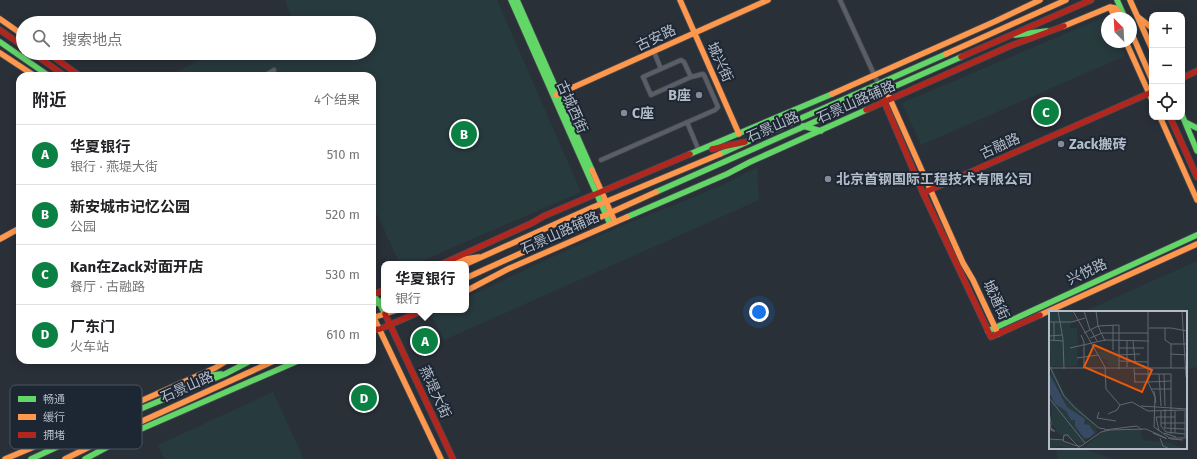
<!DOCTYPE html>
<html lang="zh">
<meta charset="utf-8">
<style>
body{margin:0;font-family:"Fira Sans","Noto Sans SC",sans-serif;background:#f6f6f6;color:#202124}
.controls{position:absolute;right:12px;top:12px;display:grid;overflow:hidden;border-radius:8px;box-shadow:0 2px 10px #0003}
.controls button{width:36px;height:36px;display:grid;place-items:center;padding:0;border:0;border-bottom:1px solid #e0e0e0;background:#fff;color:#202124;font:20px sans-serif}
.compass{position:absolute;left:1101px;top:12px;width:36px;height:36px;border-radius:50%;background:#fff;box-shadow:0 2px 10px #0003;rotate:336deg}
.you{position:absolute;left:759px;top:312px;width:14px;height:14px;margin:-10px;border:3px solid #fff;border-radius:50%;background:#1a73e8;box-shadow:0 0 0 6px #1a73e833}
.badge{display:grid;place-items:center;width:26px;height:26px;border-radius:50%;background:#0b8043;color:#fff;font-size:13px;font-weight:700}
.pin{position:absolute;translate:-50% -50%;border:2px solid #fff;box-shadow:0 1px 4px #0006}
.popup{position:absolute;left:381px;top:261px;width:88px;height:52px;box-sizing:border-box;display:grid;place-content:center;border-radius:8px;background:#fff;filter:drop-shadow(0 1px 3px #0005);font-size:13px;white-space:nowrap;color:#757577}
.popup b{font-size:15px;color:#202124}
.popup::after{content:'';position:absolute;left:50%;top:100%;margin-left:-8px;border:8px solid transparent;border-top-color:#fff}
.list{margin:0;padding:0;list-style:none}
h2{display:flex;justify-content:space-between;align-items:center;height:52px;margin:0;padding:0 16px;font-size:17px}
h2 small{font-size:13px;font-weight:400;color:#757577}
.list li{display:grid;grid-template-columns:26px 1fr auto;gap:12px;align-items:center;box-sizing:border-box;height:60px;padding:0 16px;border-top:1px solid #e0e0e0}
.list b{display:block;font-size:15px;white-space:nowrap}
.list p{margin:0;font-size:13px;white-space:nowrap;color:#757577}
.list em{font-size:13px;font-style:normal;color:#757577}
.icon{flex:none;width:22px;height:22px;fill:none;stroke:currentColor;stroke-width:2;stroke-linecap:round;stroke-linejoin:round}
.map{position:relative;flex:none;width:1197px;height:459px;overflow:hidden}
.search{position:absolute;background:#fff;box-shadow:0 2px 10px #0003;left:16px;top:16px;width:360px;height:44px;display:flex;align-items:center;gap:10px;box-sizing:border-box;padding:0 14px;border-radius:22px;color:#757577;font-size:15px}
.panel{position:absolute;background:#fff;box-shadow:0 2px 10px #0003;left:16px;top:72px;width:360px;height:292px;border-radius:12px}
.map>svg:first-child{display:block}
.green{fill:#273a3e}
.lines{fill:none;stroke-linecap:round;stroke-linejoin:round}
.street-casing{stroke:#484c53;stroke-width:5.5}
.fast-casing{stroke:#484c53;stroke-width:7}
.slow-casing{stroke:#484c53;stroke-width:7}
.jam-casing{stroke:#484c53;stroke-width:7}
.street{stroke:#5a5e66;stroke-width:4}
.fast{stroke:#63d668;stroke-width:5.5}
.slow{stroke:#ff974d;stroke-width:5.5}
.jam{stroke:#b3261e;stroke-width:5.5}
.poi-dot{fill:#848b96;stroke:#1d2633;stroke-width:1.5}
.labels{text-anchor:middle;dominant-baseline:central;stroke-width:4;stroke-linejoin:round;paint-order:stroke}
.street-label{font-size:14px;fill:#b4bcc9;stroke:#1d2633}
.poi-label{font-size:14px;font-weight:bold;fill:#b4bcc9;stroke:#1d2633;text-anchor:start}
.inset-road{fill:none;stroke:#616872;stroke-width:1}
.view{fill:#e8590c;fill-opacity:0.15;stroke:#e8590c;stroke-width:2}
.inset-edge{fill:none;stroke:#b4bcc9;stroke-width:2}
.key{fill:#1d2633;stroke:#4a5360;stroke-width:1}
.key-label{font-size:11px;fill:#b4bcc9}
</style>
<div class="map">
<svg width="1197" height="459" viewBox="0 0 1197 459">
<rect width="100%" height="100%" fill="#2a3038"/>
<path class="green" d="M287 0H497L581 192 415 264H400L372 204V76H168L214 53H369V23H294L285 1Z
M1107 16 1108 18 1107 42H1119L1125 56 921 145 902 103Z
M757 167 759 200 444 340 431 314 440 310H466V298C520 272 574 246 629 223 672 205 717 190 757 167Z
M1197 261V367L1187 369 1186 367V312H1083Z
M273 392 304 459H164L158 445Z
M1057 448H1082L1113 459H1057Z"/>
<g class="lines">
<g class="street-casing">
<path id="street" d="M840 0 878 83
M654 52 661 69
M681 60 684 62 691 77 651 95 643 77Z
M264 76 274 70
M687 122 699 151
M601 160 715 110 718 107 704 75 703 74 691 77"/>
</g>
<g class="fast-casing">
<path id="fast" d="M511 0 610 224
M517 0 592 170
M1117 0 1125 18
M1015 35 1047 31
M0 42 49 76
M1182 115 1197 151
M1185 122 1197 128
M803 126 821 131
M690 154 832 94
M720 154 946 54
M656 192 961 57
M627 217 727 174 750 162 866 110
M372 294 379 302 385 314
M372 305 384 300
M988 331 1197 235
M198 377 221 374
M31 459 133 412 225 374 252 360
M85 459 141 429 300 360"/>
</g>
<g class="slow-casing">
<path id="slow" d="M680 0 739 134
M1130 0 1152 49
M1110 7 1115 18
M1138 17 1152 28
M0 19 23 35
M1064 26 1110 7 1115 8 1124 18
M1131 32 1152 80
M1126 42 1152 100
M0 53 35 76
M946 54 1066 0
M886 90 963 263 973 280 998 334
M832 94 996 21 1040 0
M556 95 768 0
M1160 117 1197 200
M592 170 615 222
M0 239 20 228
M453 261 479 257
M466 264 591 208 720 154
M466 278 656 192
M466 291 508 269 627 217
M1040 315 1197 244
M372 318 397 310
M374 318 441 459
M59 436 80 425 107 416 215 368 228 360
M5 459 62 435
M65 459 138 423 276 360"/>
</g>
<g class="jam-casing">
<path id="jam" d="M0 30 23 46
M33 53 65 76
M48 53 80 76
M961 57 1091 0
M1182 78 1197 71
M880 92 923 193 991 337 1040 315
M866 110 1010 46 1064 26
M1170 117 1197 177
M712 149 745 142
M923 193 1152 92
M442 264 532 223 544 216 690 154
M372 295 384 290
M385 314 453 459
M372 330 380 329 424 310
M74 431 97 427"/>
</g>
<use href="#street" class="street"/>
<use href="#fast" class="fast"/>
<use href="#slow" class="slow"/>
<use href="#jam" class="jam"/>
</g>
<g class="poi-dot">
<circle cx="699" cy="95" r="4"/>
<circle cx="624" cy="113" r="4"/>
<circle cx="1061" cy="144" r="4"/>
<circle cx="828" cy="179" r="4"/>
</g>
<g class="labels">
<g class="street-label">
<text transform="translate(656 38) rotate(-25)">古安路</text>
<text transform="translate(720 62) rotate(66)">城兴街</text>
<text transform="translate(856 102) rotate(-24)">石景山路辅路</text>
<text transform="translate(572 107) rotate(66)">古城西街</text>
<text transform="translate(773 127) rotate(-24)">石景山路</text>
<text transform="translate(1000 146) rotate(-24)">古融路</text>
<text transform="translate(560 233) rotate(-24)">石景山路辅路</text>
<text transform="translate(1087 272) rotate(-25)">兴悦路</text>
<text transform="translate(996 300) rotate(65)">城通街</text>
<text transform="translate(187 387) rotate(-24)">石景山路</text>
<text transform="translate(435 392) rotate(65)">燕堤大街</text>
</g>
<g class="poi-label">
<text x="691" y="95" text-anchor="end">B座</text>
<text x="632" y="113">C座</text>
<text x="1069" y="144">Zack搬砖</text>
<text x="836" y="179">北京首钢国际工程技术有限公司</text>
</g>
</g>
<g transform="translate(1049 311)">
<rect width="138" height="138" fill="#2a3038"/>
<path d="M0 0H22L28 11 21 12V17H28L29 55H3L16 84 49 116 47 118 49 121 31 133 7 121V117L3 115ZM59 40H69V55H59V49L52 47 49 41ZM91 118 94 129 122 132 134 138H33L53 121ZM0 128H7L29 138 10 135 0 138Z" fill="#273a3e"/>
<path d="M0 62 18 96 36 108 35 113 40 114 46 122 40 127H35L26 115V109H22L17 100 6 93 0 81Z" fill="#384963"/>
<path class="inset-road" d="M9 0 14 28 15 58M24 0 56 56 57 78 71 94 83 91 99 100 138 99M35 0 41 19M47 0 49 15 56 30M99 0V71L106 86 105 116 122 128 134 129M133 0 137 66M0 11H23L36 7M5 11V29M100 17H122L138 20M116 17V29L122 33M42 19 48 30M35 22 49 15 70 14V58M32 24 35 31V57M0 25 13 24M41 27 53 22H99M0 29 14 30M84 30 86 50M122 33V57M122 33H138M21 37 56 29 100 30M70 37H95M64 39V15M122 43 138 44M70 44 91 43M28 47 49 44M70 50 99 51M0 54 15 85 26 97 50 117 56 118M78 56V30M0 57H138M85 57 86 71M85 63H106M106 63H122M110 63 112 95M115 63 116 95M85 71H100M100 71 122 70M103 78H122M105 80 107 92M0 87 36 132M92 95 138 98M116 98V117M0 100 2 112 0 124M112 100V115L117 121 136 123M126 100V122M136 100V126M50 101 48 107 67 110M59 103 68 99 71 94M107 106H126M107 106 110 120M112 112H136M0 116 6 120H3L2 117M115 117 136 118M55 119 88 115 93 119M104 122 118 128M115 122 127 126M122 123V63M111 127 114 135 121 138M119 127H138M0 128 15 129M31 138 29 135 20 126 19 124H15L14 130 28 135H32L35 133 52 121 61 119 97 118 117 127"/>
<path class="view" d="M45 34 103 59 93 81 35 56Z"/>
<rect width="138" height="138" class="inset-edge"/>
</g>
<rect x="10" y="385" width="132" height="64" rx="6" class="key"/>
<rect x="18" y="396" width="18" height="6" fill="#63d668"/>
<rect x="18" y="414" width="18" height="6" fill="#ff974d"/>
<rect x="18" y="432" width="18" height="6" fill="#b3261e"/>
<g class="key-label">
<text x="43" y="403">畅通</text>
<text x="43" y="421">缓行</text>
<text x="43" y="439">拥堵</text>
</g>
</svg>
<div class="controls">
<button>+</button>
<button>−</button>
<button><svg class="icon" aria-label="locate" viewBox="0 0 24 24"><circle cx="12" cy="12" r="6"/><path d="M12 2v4M12 18v4M2 12h4M18 12h4"/></svg></button>
</div>
<svg class="compass" viewBox="-18 -18 36 36"><path d="M0-13l5 13h-10z" fill="#e53935"/><path d="M0 13l5-13h-10z" fill="#757577"/></svg>
<div class="you"></div>
<div class="pin badge" style="left:425px;top:341px">A</div>
<div class="popup"><b>华夏银行</b>银行</div>
<div class="pin badge" style="left:464px;top:134px">B</div>
<div class="pin badge" style="left:1046px;top:112px">C</div>
<div class="pin badge" style="left:364px;top:398px">D</div>
<div class="search"><svg class="icon" aria-label="search" viewBox="0 0 24 24"><circle cx="10" cy="10" r="6"/><path d="M15 15l6 6"/></svg>搜索地点</div>
<section class="panel">
<h2>附近<small>4个结果</small></h2>
<ul class="list">
<li><span class="badge">A</span><div><b>华夏银行</b><p>银行 · 燕堤大街</p></div><em>510 m</em></li>
<li><span class="badge">B</span><div><b>新安城市记忆公园</b><p>公园</p></div><em>520 m</em></li>
<li><span class="badge">C</span><div><b>Kan在Zack对面开店</b><p>餐厅 · 古融路</p></div><em>530 m</em></li>
<li><span class="badge">D</span><div><b>厂东门</b><p>火车站</p></div><em>610 m</em></li>
</ul>
</section>
</div>
